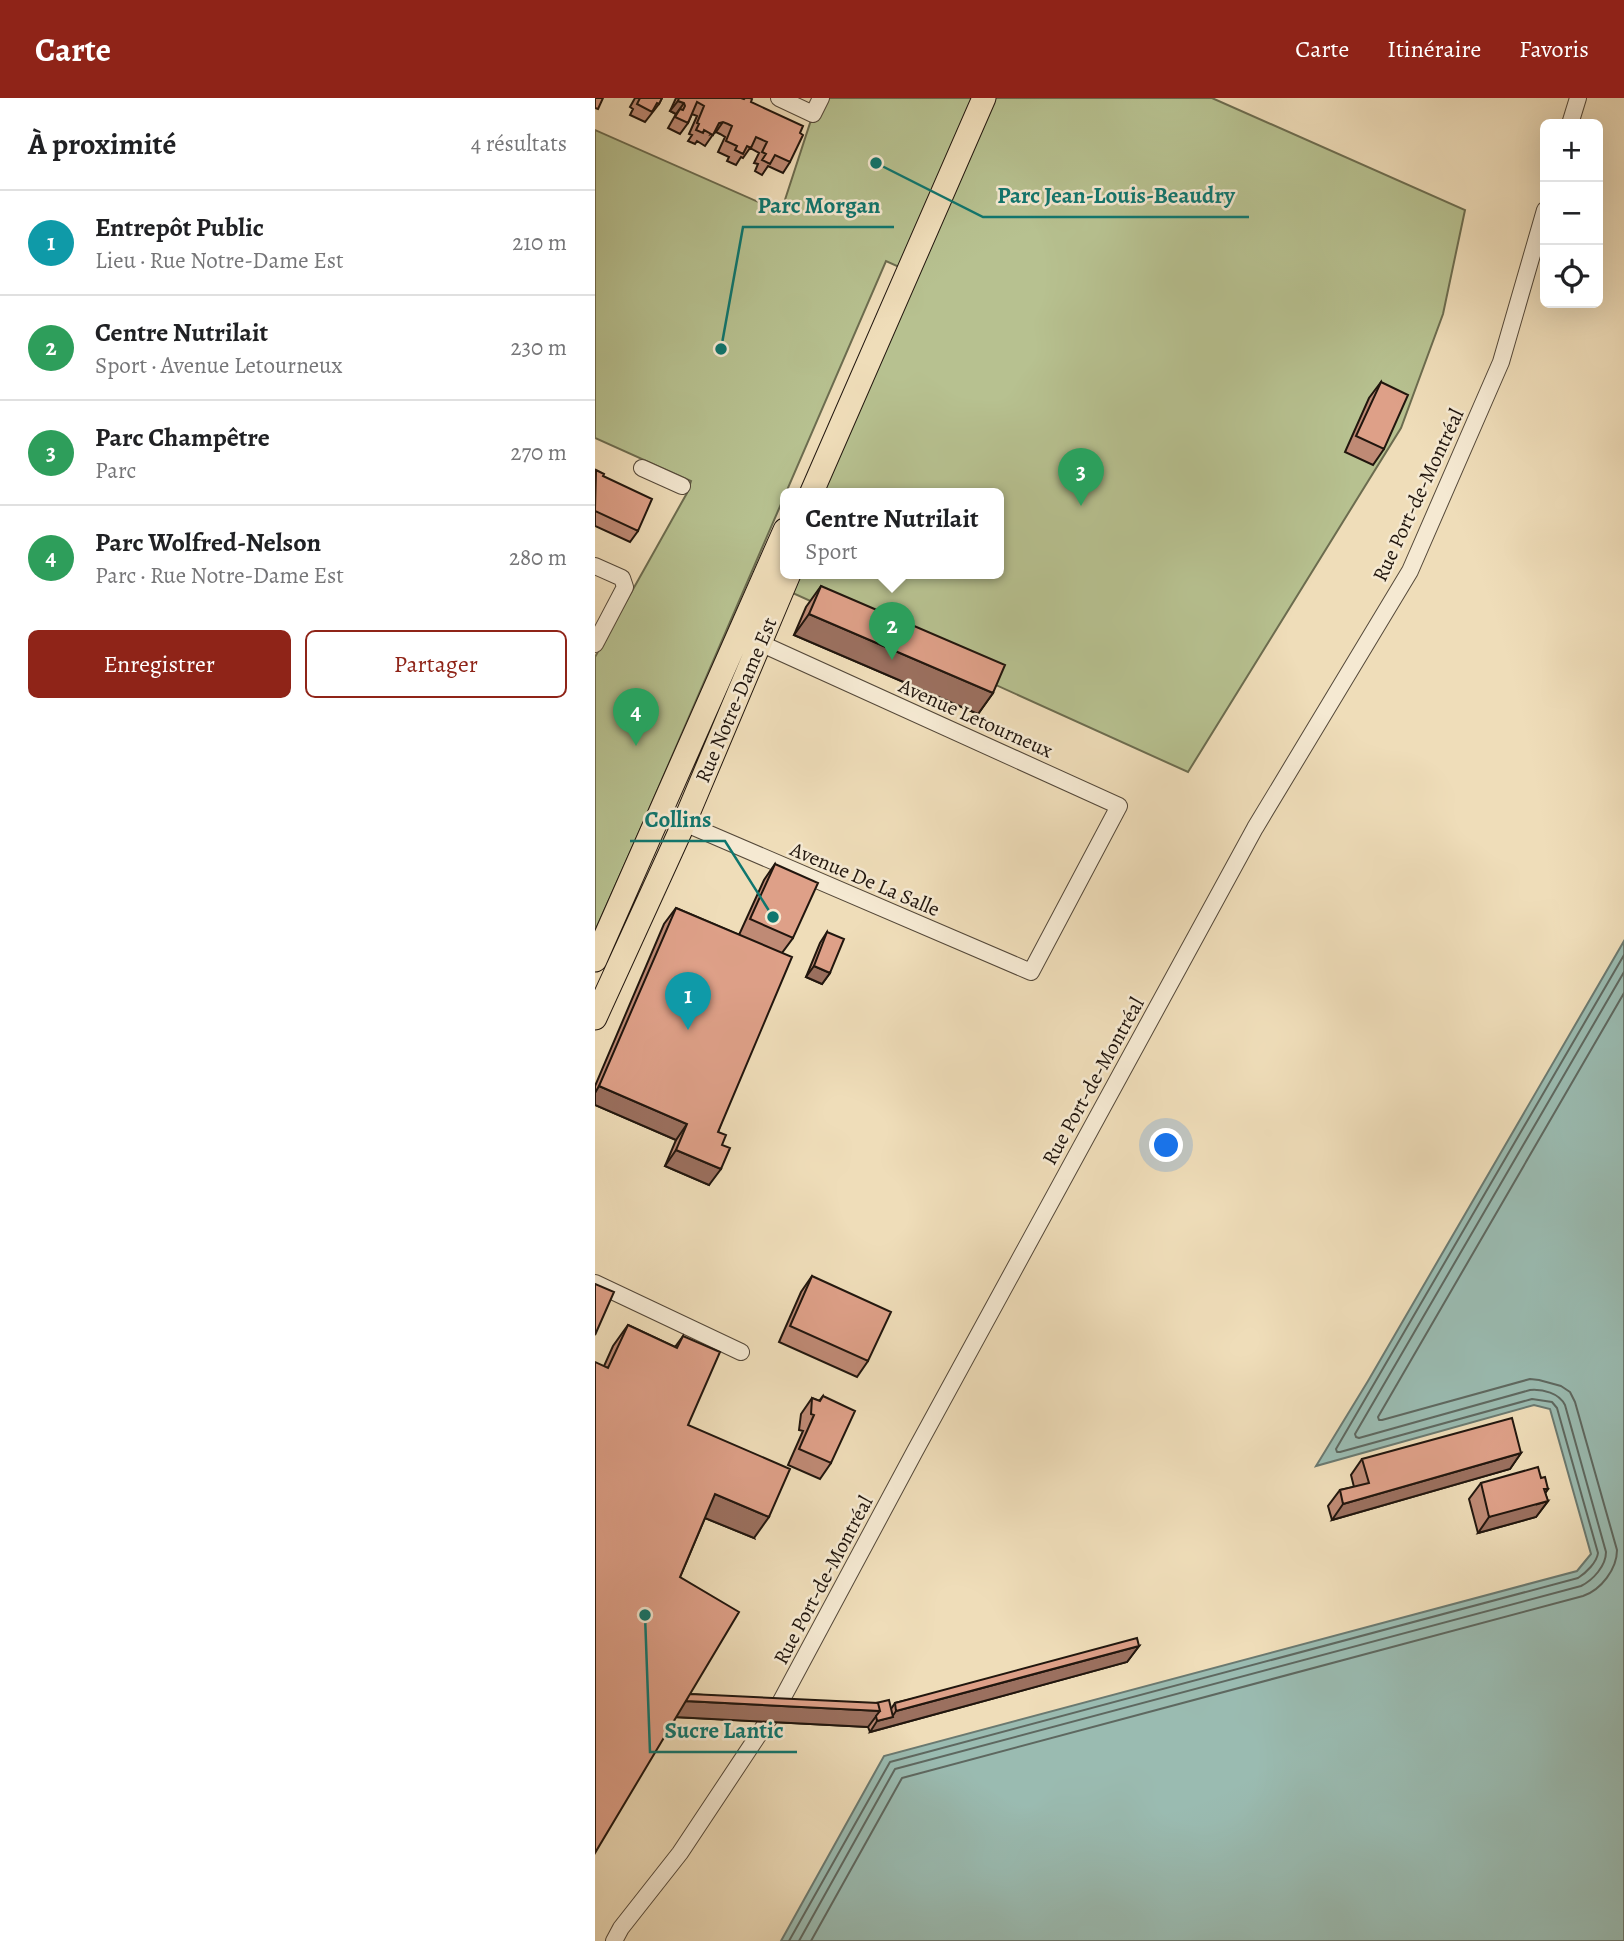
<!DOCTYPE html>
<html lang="fr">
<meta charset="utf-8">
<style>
body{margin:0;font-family:Alegreya,serif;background:#f2f2f2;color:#202124}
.controls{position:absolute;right:21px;top:21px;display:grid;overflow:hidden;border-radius:10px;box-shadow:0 7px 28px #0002}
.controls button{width:63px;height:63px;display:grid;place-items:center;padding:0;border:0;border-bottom:2px solid #e0e0e0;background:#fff;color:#202124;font:35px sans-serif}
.you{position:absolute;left:572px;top:1048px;width:24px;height:24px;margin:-18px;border:5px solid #fff;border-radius:50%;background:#1a73e8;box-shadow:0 0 0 10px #1a73e833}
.badge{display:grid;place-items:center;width:46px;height:46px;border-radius:50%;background:#8f2418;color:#fff;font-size:23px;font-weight:700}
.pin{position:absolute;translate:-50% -58px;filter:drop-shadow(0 2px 4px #0008)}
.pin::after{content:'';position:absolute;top:37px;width:24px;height:21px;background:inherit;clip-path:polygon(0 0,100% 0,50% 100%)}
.popup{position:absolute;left:185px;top:390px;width:224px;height:91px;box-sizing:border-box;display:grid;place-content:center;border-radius:10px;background:#fff;filter:drop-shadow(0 2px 5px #0005);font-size:23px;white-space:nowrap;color:#757577}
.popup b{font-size:26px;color:#202124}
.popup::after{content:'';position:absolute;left:50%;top:100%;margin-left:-14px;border:14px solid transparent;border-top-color:#fff}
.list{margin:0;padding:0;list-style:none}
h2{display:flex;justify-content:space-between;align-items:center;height:91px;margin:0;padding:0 28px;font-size:30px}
h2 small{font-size:23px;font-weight:400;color:#757577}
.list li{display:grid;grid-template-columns:46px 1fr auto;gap:21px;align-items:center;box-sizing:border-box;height:105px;padding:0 28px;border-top:2px solid #e0e0e0}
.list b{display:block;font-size:26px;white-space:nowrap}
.list p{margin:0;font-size:23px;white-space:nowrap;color:#757577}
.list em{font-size:23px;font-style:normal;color:#757577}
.actions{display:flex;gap:14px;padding:21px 28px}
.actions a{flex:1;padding:16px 0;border:2px solid #8f2418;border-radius:10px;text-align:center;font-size:24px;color:#8f2418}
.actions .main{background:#8f2418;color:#fff}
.icon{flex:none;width:38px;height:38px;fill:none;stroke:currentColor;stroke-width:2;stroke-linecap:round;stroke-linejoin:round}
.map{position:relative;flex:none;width:1029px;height:1843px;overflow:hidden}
header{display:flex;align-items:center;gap:42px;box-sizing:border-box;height:98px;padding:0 35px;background:#8f2418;color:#fff}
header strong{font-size:33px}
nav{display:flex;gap:38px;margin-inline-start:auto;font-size:24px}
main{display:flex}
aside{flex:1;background:#fff}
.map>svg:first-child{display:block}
.green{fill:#b7c190;stroke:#6c6c4f;stroke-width:2}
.water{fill:#9abbb1;stroke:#6a7970;stroke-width:2}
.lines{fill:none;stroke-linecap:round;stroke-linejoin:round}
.shore{stroke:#5e6860;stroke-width:2}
.minor-casing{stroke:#544839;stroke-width:18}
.primary-casing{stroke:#21160e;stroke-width:25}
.minor{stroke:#f5e9d2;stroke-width:16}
.primary{stroke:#efddb9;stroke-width:23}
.wall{fill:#bf8a75;stroke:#21160e;stroke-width:2}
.shaded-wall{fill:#9b705f;stroke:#21160e;stroke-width:2}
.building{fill:#dea088;stroke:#21160e;stroke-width:2}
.labels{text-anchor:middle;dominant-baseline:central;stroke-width:5;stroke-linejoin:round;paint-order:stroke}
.street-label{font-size:21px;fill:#21160e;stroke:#f5e9d2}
.leader{fill:none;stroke:#0f766e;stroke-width:2.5}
.callout-dot{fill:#0f766e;stroke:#f5e9d2;stroke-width:2.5}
.callout-label{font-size:23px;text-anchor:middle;font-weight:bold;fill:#0f766e;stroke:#f5e9d2;stroke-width:5;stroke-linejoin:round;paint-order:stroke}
</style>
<header>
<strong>Carte</strong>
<nav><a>Carte</a><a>Itinéraire</a><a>Favoris</a></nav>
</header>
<main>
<aside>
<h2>À proximité<small>4 résultats</small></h2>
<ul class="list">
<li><span class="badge" style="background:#0f9aa8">1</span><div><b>Entrepôt Public</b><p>Lieu · Rue Notre-Dame Est</p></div><em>210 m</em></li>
<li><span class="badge" style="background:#2e9e5b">2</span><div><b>Centre Nutrilait</b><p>Sport · Avenue Letourneux</p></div><em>230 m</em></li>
<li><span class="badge" style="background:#2e9e5b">3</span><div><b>Parc Champêtre</b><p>Parc</p></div><em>270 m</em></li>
<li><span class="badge" style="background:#2e9e5b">4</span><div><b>Parc Wolfred-Nelson</b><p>Parc · Rue Notre-Dame Est</p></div><em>280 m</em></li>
</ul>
<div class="actions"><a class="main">Enregistrer</a><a>Partager</a></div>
</aside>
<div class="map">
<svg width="1029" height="1843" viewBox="0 0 1029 1843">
<rect width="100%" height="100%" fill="#efddb9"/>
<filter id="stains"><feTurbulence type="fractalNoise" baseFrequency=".00286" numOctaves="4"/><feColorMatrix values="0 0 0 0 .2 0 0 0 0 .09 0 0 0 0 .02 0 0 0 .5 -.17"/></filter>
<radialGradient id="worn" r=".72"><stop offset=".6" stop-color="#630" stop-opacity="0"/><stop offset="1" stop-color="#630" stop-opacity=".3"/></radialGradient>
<path class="green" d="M226 0H389L313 173 291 163 43 737 0 833V559L92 395 96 383 0 340V32L186 114 218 16Z
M395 0H617L870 112 848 216 806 330 593 674 180 487 190 463V476H404V396H220Z"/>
<path class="water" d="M1029 843V1843H186L289 1658 982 1473 996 1456 955 1311 939 1307 721 1368 773 1283Z"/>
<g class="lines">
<path class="shore" d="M194 1843 295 1664 983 1480C991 1475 1002 1464 1003 1455L962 1310 957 1304 937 1301 745 1354H742L741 1351 1029 857
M204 1843 300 1671 986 1488C998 1482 1011 1468 1011 1454L970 1307C964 1295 948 1291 935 1292L764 1340 761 1339 760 1336 1029 874
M216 1843 307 1680 988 1498C1006 1492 1022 1471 1022 1452L980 1304 975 1294 966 1288 944 1282 935 1281 787 1322H784L783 1319 1029 895"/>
<g class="minor-casing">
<path id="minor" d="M184 0 218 16 226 0
M975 26 983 0
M47 370 87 388
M0 468 27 480 30 489 0 546
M89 725 436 874 524 708 156 541
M0 1185 146 1254
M19 1843 26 1830 85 1755 186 1603 320 1353 660 730 815 473 906 264 950 112"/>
</g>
<g class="primary-casing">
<path id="primary" d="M216 396 389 0
M0 862 190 432
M0 920 89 725 194 476"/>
</g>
<use href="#minor" class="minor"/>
<use href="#primary" class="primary"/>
</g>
<path class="wall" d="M40 0H67L64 6 50 24 35 17 38 11 35 9Z
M81 0H146L149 1 150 0 156 4 195 64 188 75 173 68 167 77 160 73 163 66 159 65 164 55 155 50 148 60 146 59 141 67 132 63 134 59 123 54 130 39 125 36 121 34 119 35 110 48 102 43 100 46 93 43 97 37 94 36 102 18 97 16 93 25 85 36 73 30 81 16 75 13Z
M786 284 789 351 778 367 750 354 774 300Z
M0 373 8 378 43 433 35 444 0 428Z
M226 488 398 595 383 616 199 537 211 509Z
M180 766 198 840 187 855 123 1034 127 1047 114 1087 70 1068 81 1042 0 1007V988L69 826 81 810 144 837 169 782Z
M232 834 235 875 227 886 211 879 225 845Z
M217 1178 273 1263 262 1279 184 1244 206 1194Z
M33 1227 80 1249 88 1238 93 1327 159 1440 110 1420 85 1479 95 1596 296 1611 300 1605 544 1548 532 1564 275 1634 273 1629 81 1619 9 1268 18 1248Z
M228 1298 236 1365 225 1381 193 1367 208 1333 204 1332 206 1316 217 1300 224 1303Z
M926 1355 915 1371 737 1422 733 1408 745 1392 759 1389 756 1377 767 1361Z
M946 1380 953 1391 950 1395 953 1403 941 1419 883 1435 874 1401 886 1385Z"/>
<path class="shaded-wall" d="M83 3 89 5 81 16 75 13Z
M128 24 121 34 116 36 124 25Z
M214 516 398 595 383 616 199 537Z
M219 868 235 875 227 886 211 879Z
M4 988 92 1026 81 1042 0 1007V995Z
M81 1052 126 1071 114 1087 70 1068Z
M926 1355 915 1371 737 1422 748 1406Z
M949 1391H953L943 1406 953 1403 941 1419 883 1435 894 1419Z
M120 1396 174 1419 159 1440 105 1418Z
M544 1548 532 1564 275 1634 282 1623 297 1619 301 1613Z
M90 1603 285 1613 273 1629 79 1619Z"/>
<path class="building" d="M0 0H8L3 11 0 10Z
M45 0H67L64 6 62 5 57 14 42 6Z
M84 0H146L149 1 150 0H155L157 1 156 4 208 28 205 35 208 37 195 64 180 57 175 66 167 62 171 56 167 54 172 44 161 39 156 50 152 48 148 56 140 52 142 48 131 43 137 28 133 26 128 24 124 25 118 37 109 32 108 35 101 32 104 26 102 25 109 8 102 4 93 25 80 19 85 11 88 12 90 8 89 5 83 3Z
M786 284 813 297 789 351 761 338Z
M1 372 9 376 8 378 57 401 43 433 0 413Z
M226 488 410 567 398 595 214 516Z
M180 766 223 785 198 840 155 821Z
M81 810 197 859 123 1034 131 1037 127 1047 135 1050 126 1071 81 1052 92 1026 4 988Z
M232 834 249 841 235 875 219 868Z
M217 1178 296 1214 273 1263 195 1228Z
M0 1186 19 1194 0 1237Z
M33 1227 82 1250 88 1238 125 1254 93 1327 195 1371 174 1419 120 1396 85 1479 144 1514 0 1755V1264L13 1270Z
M228 1298 260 1313 236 1365 204 1351 219 1317 216 1316 217 1300 225 1303Z
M917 1320 926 1355 748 1406 745 1392 774 1385 767 1361Z
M943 1369 946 1380 950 1379 953 1391H949L953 1403 894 1419 886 1385Z
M542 1540 544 1548 301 1613 300 1605Z
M95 1596 283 1605 285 1613 91 1603Z
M294 1602 298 1619 282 1623 281 1618 285 1613 283 1605H281Z"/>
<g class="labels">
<g class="street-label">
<text transform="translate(823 397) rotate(-65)">Rue Port-de-Montréal</text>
<text transform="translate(141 602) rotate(-67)">Rue Notre-Dame Est</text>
<text transform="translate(381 620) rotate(24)">Avenue Letourneux</text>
<text transform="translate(270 781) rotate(23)">Avenue De La Salle</text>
<text transform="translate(498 983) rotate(-61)">Rue Port-de-Montréal</text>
<text transform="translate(228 1482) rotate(-62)">Rue Port-de-Montréal</text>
</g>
</g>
<path class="leader" d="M281 65L388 119H654M126 251L148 129H299M178 819L130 743H35M50 1517L55 1654H202"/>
<g class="callout-dot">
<circle cx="281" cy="65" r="7"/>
<circle cx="126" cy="251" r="7"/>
<circle cx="178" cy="819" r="7"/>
<circle cx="50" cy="1517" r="7"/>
</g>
<g class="callout-label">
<text x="521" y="105">Parc Jean-Louis-Beaudry</text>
<text x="224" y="115">Parc Morgan</text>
<text x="83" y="729">Collins</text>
<text x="129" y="1640">Sucre Lantic</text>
</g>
<rect width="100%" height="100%" filter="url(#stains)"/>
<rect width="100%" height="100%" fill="url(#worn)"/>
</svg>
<div class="controls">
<button>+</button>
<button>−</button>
<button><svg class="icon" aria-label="locate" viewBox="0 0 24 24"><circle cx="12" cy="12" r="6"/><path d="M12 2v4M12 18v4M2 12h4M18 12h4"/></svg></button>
</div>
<div class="you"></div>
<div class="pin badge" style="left:93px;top:932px;background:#0f9aa8">1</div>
<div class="pin badge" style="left:297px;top:562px;background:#2e9e5b">2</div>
<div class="popup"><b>Centre Nutrilait</b>Sport</div>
<div class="pin badge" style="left:486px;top:408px;background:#2e9e5b">3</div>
<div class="pin badge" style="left:41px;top:648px;background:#2e9e5b">4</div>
</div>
</main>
